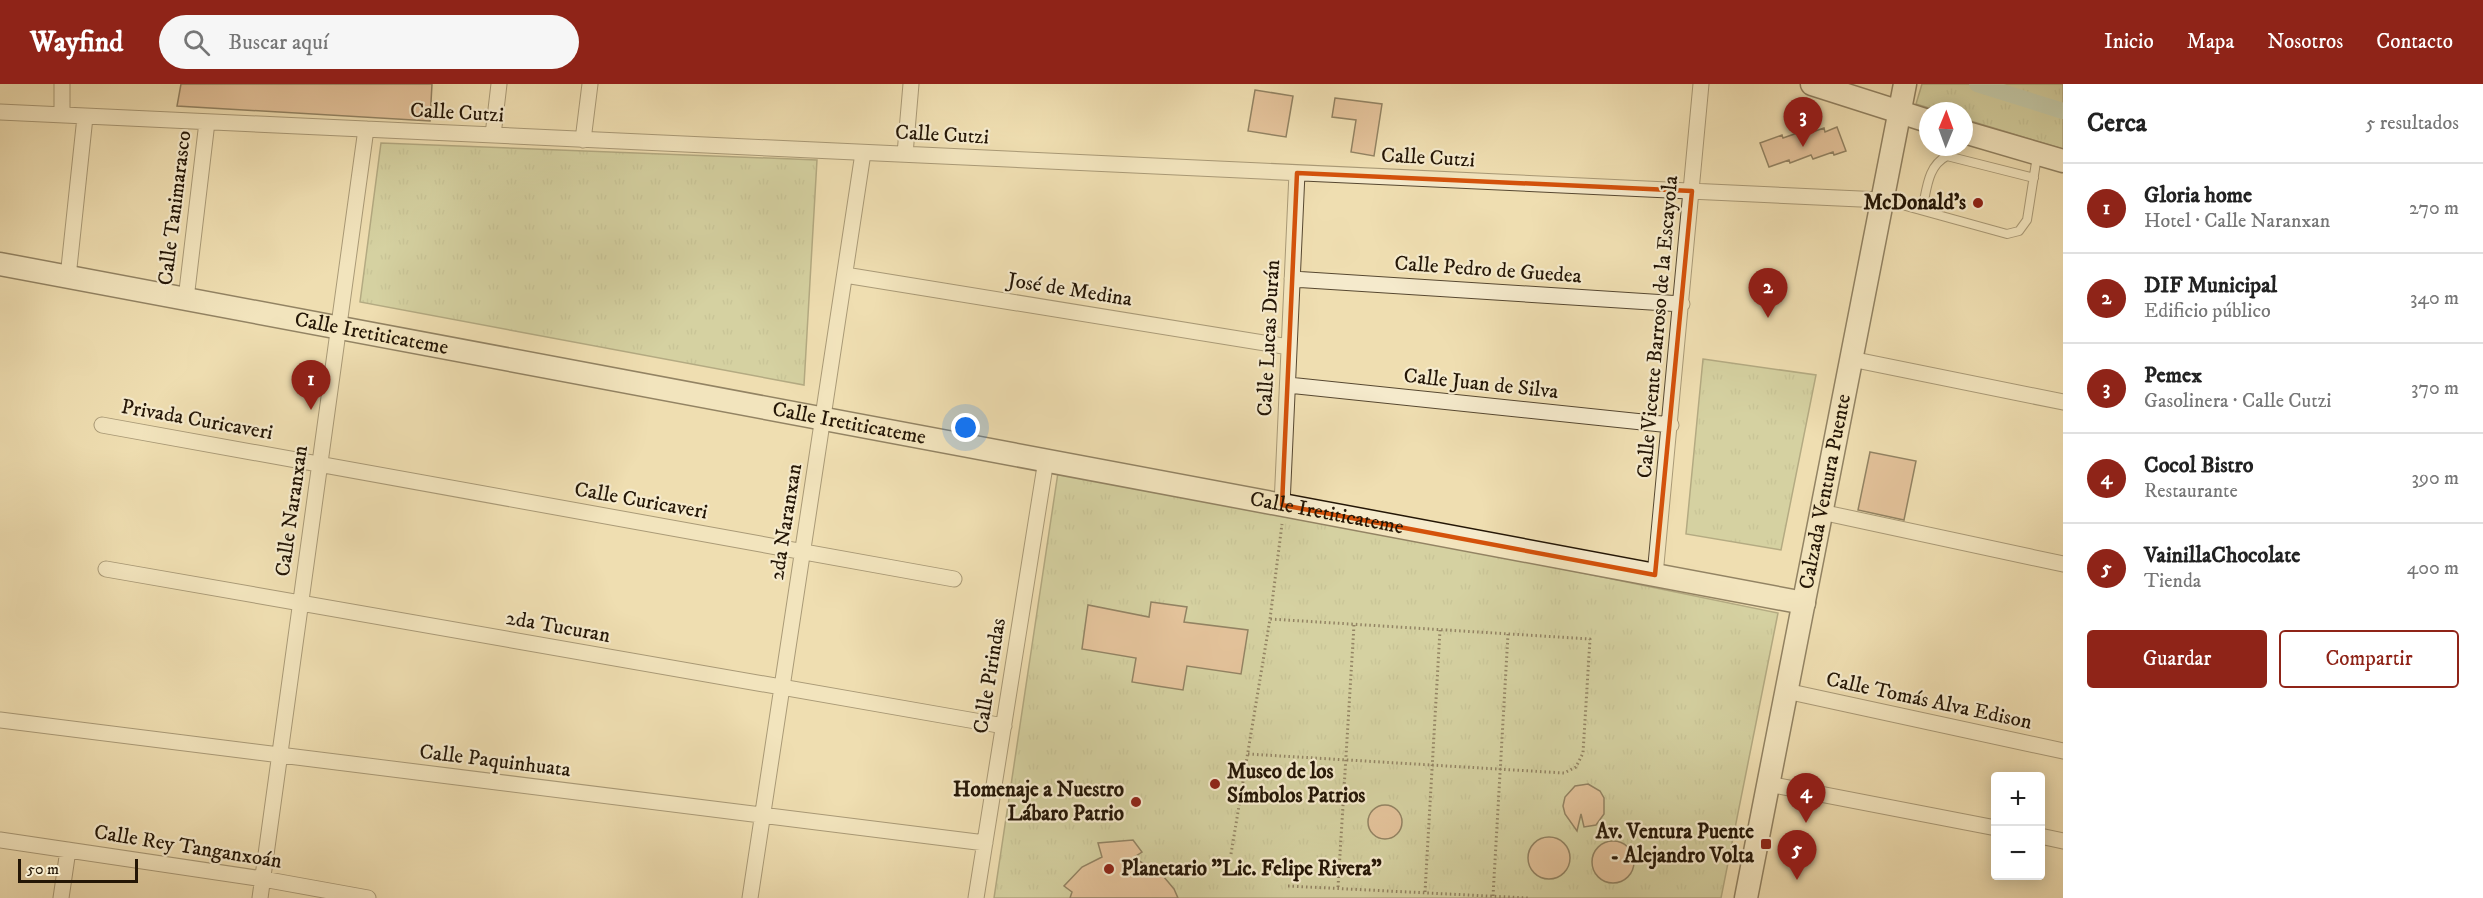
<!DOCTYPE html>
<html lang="es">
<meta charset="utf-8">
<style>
body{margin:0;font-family:"IM FELL DW Pica",serif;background:#f6f6f6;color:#222}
.controls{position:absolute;right:18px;bottom:18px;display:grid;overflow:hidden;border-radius:6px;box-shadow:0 3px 15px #0003}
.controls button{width:54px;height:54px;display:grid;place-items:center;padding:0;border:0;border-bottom:2px solid #e0e0e0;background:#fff;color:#222;font:30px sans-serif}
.compass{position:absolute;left:1919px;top:18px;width:54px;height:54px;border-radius:50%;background:#fff;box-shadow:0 3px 15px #0003;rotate:1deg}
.scale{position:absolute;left:18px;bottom:15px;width:120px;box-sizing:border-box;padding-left:6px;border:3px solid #241606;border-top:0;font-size:16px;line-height:21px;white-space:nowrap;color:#241606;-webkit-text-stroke:4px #f5eacc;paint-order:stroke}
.you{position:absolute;left:966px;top:344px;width:21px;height:21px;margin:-15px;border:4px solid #fff;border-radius:50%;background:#1a73e8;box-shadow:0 0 0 9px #1a73e833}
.badge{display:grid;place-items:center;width:39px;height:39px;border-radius:50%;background:#8f2418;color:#fff;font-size:20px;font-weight:700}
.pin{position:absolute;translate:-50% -50px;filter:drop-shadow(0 2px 3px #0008)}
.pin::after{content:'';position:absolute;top:32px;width:21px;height:18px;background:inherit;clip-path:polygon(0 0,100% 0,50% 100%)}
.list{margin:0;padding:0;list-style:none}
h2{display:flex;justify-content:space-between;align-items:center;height:78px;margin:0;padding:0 24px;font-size:26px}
h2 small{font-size:20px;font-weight:400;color:#767676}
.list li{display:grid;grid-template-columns:39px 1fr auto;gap:18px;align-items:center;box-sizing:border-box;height:90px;padding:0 24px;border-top:2px solid #e0e0e0}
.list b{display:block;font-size:22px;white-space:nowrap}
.list p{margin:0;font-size:20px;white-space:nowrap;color:#767676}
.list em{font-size:20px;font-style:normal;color:#767676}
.actions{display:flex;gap:12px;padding:18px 24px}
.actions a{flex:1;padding:14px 0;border:2px solid #8f2418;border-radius:6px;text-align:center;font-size:21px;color:#8f2418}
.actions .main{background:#8f2418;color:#fff}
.icon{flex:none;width:33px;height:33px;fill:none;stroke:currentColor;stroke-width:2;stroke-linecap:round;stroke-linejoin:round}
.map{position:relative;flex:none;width:2063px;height:814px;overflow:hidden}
header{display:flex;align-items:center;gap:36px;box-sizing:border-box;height:84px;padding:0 30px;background:#8f2418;color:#fff}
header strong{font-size:28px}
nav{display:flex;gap:33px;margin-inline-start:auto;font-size:21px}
.search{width:420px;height:54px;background:#f6f6f6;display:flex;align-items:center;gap:15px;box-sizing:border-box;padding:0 21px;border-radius:33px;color:#767676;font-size:22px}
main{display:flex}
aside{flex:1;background:#fff}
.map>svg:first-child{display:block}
.grass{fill:url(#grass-tufts);stroke:#6d6c4a;stroke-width:1.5}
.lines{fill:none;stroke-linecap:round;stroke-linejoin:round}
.canal{stroke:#9abcaa;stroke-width:16}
.building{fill:#d7a381;stroke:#241606;stroke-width:1.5}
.lane-casing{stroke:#574831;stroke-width:10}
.street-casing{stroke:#574831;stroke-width:17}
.secondary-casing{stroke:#241606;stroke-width:25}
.path{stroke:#241606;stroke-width:3;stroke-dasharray:1.5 3;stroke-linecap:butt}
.lane{stroke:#f5eacc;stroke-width:8}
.street{stroke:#f5eacc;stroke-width:15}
.secondary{stroke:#f5eacc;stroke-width:22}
.marked{fill:none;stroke:#d4520b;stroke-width:4.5;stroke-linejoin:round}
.poi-dot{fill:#8f2418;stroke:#f5eacc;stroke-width:2}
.labels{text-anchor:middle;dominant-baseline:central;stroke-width:4.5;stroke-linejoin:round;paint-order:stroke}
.street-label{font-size:21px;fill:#241606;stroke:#f5eacc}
.poi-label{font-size:21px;font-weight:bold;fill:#241606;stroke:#f5eacc;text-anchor:end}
</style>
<header>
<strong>Wayfind</strong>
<div class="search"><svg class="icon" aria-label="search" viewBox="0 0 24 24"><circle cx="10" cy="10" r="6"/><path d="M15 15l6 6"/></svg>Buscar aquí</div>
<nav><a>Inicio</a><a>Mapa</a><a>Nosotros</a><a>Contacto</a></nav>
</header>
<main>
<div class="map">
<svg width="2063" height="814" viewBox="0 0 2063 814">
<defs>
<pattern id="grass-tufts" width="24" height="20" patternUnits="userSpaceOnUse" patternTransform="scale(1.5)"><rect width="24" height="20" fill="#b6c28e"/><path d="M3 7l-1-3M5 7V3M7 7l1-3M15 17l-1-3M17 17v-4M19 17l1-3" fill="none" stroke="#9ca679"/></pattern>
</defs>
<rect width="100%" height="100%" fill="#efdeb1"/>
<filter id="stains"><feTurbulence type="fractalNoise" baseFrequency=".00333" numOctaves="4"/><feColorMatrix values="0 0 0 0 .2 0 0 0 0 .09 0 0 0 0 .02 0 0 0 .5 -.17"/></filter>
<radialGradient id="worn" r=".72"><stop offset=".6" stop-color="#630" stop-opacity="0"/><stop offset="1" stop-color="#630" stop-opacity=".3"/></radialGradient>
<path class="grass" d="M1922 0H2063V65L1964 35V27H1939L1916 20Z
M381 59 817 76 804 301 360 218Z
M1703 275 1816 291 1781 466 1686 450Z
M1059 382 1778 529 1721 814H994Z"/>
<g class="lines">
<path class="canal" d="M1977 0 2063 27"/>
</g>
<path class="building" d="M181 0H432L430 37 177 22Z
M1255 6 1293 12 1286 53 1248 47Z
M1335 14 1382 20 1374 72 1351 68 1356 36 1332 33Z
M1837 43 1846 67 1834 71 1833 68 1813 75 1811 71 1790 79 1789 76 1769 83 1760 59 1782 51 1783 54 1803 47 1804 51 1824 44 1825 48Z
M1870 368 1916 377 1904 436 1858 426Z
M1151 518 1187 523 1184 538 1248 546 1241 590 1187 582 1183 606 1157 602 1132 598 1136 574 1082 565 1088 521 1149 533Z
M1588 700 1600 707 1604 714V730L1596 741 1584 743 1581 730 1577 747 1565 730 1563 722 1565 713 1575 702Z
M1368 738a17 17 0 1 1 34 0a17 17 0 1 1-34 0Z
M1528 774a21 21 0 1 1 42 0a21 21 0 1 1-42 0Z
M1133 756 1142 768 1133 774 1159 787 1174 805 1178 814H1070L1072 808 1064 802 1082 783 1102 773 1098 759Z
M1592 778a21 21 0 1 1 42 0a21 21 0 1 1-42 0Z"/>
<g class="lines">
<g class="lane-casing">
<path id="lane" d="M1884 116 2007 150 2019 147 2027 136 2037 72
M1922 126C1927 106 1927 82 1947 72L2034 94"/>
</g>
<g class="street-casing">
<path id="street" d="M0 28 1882 116
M62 31V0
M493 51 499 0
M583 56 590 0
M905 70 911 0
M845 191 1289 263
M68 193 85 33
M1292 195 1682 220
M186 215 207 38
M1851 275 2063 318
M1288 301 1671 341
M102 341 954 495
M1282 421 1297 89
M1821 428 2063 480
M106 485 1004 642
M1655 491 1701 0
M1786 607 2063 667
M0 636 985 759
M1768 700 1996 744
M2040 752 2063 757
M0 756 263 795 368 814
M61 814 68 766
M260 814 366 45
M750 814 863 69
M976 814 1046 376"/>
</g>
<g class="secondary-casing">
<g id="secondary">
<path d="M1812 0 1928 37"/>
<path d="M1964 48 2063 77"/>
<path id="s1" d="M0 180 1804 519"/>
<path id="s2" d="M1746 814 1905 0"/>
</g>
</g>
<path class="path" d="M1248 670 1564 689 1576 683 1583 669 1590 555 1270 535
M1231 770 1270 535 1282 440
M1288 802 1528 814
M1338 803 1354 541
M1425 808 1440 546
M1493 812 1508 550"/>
<use href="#lane" class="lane"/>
<use href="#street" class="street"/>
<use href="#secondary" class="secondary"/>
</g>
<path d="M0 0H2063V814H0ZM1297 89 1692 107 1655 491 1282 421Z" fill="#efdeb1" fill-opacity=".55" fill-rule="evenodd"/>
<path class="marked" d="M1297 89 1692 107 1655 491 1282 421Z"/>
<g class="poi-dot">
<circle cx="1978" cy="119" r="6"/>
<circle cx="1215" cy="700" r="6"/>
<circle cx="1136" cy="718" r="6"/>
<rect x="1760" y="754" width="12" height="12" rx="3"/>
<circle cx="1109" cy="785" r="6"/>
</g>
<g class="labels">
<g class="street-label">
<text transform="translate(457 29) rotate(3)">Calle Cutzi</text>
<text transform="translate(942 51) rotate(3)">Calle Cutzi</text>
<text transform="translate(1428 74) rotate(3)">Calle Cutzi</text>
<text transform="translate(175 124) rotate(-83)">Calle Tanimarasco</text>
<text transform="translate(1488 186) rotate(4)">Calle Pedro de Guedea</text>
<text transform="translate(1070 206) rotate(9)">José de Medina</text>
<text transform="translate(1658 243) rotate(-85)">Calle Vicente Barroso de la Escayola</text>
<text stroke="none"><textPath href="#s1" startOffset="378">Calle Iretiticateme</textPath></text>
<text transform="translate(1269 254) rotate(-87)">Calle Lucas Durán</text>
<text transform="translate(1481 300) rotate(6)">Calle Juan de Silva</text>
<text transform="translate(197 336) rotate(10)">Privada Curicaveri</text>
<text stroke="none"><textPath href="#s1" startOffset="864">Calle Iretiticateme</textPath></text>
<text stroke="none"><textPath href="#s2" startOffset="414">Calzada Ventura Puente</textPath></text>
<text transform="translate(641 417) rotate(10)">Calle Curicaveri</text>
<text transform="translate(292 427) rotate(-82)">Calle Naranxan</text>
<text stroke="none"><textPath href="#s1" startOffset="1350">Calle Iretiticateme</textPath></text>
<text transform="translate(786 438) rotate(-81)">2da Naranxan</text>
<text transform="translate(558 543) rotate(10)">2da Tucuran</text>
<text transform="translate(990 592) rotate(-81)">Calle Pirindas</text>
<text transform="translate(1929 617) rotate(12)">Calle Tomás Alva Edison</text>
<text transform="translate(495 677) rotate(7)">Calle Paquinhuata</text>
<text transform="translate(188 763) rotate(9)">Calle Rey Tanganxoán</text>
</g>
<g class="poi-label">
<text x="1966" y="119">McDonald's</text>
<text x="1227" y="688" text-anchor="start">Museo de los<tspan x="1227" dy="24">Símbolos Patrios</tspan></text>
<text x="1124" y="706">Homenaje a Nuestro<tspan x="1124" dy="24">Lábaro Patrio</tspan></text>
<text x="1754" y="748">Av. Ventura Puente<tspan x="1754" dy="24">- Alejandro Volta</tspan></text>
<text x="1121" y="785" text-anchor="start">Planetario "Lic. Felipe Rivera"</text>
</g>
</g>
<rect width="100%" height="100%" filter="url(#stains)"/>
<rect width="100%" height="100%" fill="url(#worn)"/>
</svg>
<div class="controls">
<button>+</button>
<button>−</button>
</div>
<svg class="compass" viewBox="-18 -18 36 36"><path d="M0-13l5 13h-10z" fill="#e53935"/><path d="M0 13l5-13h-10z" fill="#767676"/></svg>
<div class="scale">50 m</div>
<div class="you"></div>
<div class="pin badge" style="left:311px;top:326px">1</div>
<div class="pin badge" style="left:1768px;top:234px">2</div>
<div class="pin badge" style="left:1803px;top:63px">3</div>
<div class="pin badge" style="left:1806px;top:739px">4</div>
<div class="pin badge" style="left:1797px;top:796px">5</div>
</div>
<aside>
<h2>Cerca<small>5 resultados</small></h2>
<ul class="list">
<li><span class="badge">1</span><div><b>Gloria home</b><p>Hotel · Calle Naranxan</p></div><em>270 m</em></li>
<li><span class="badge">2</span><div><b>DIF Municipal</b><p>Edificio público</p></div><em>340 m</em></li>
<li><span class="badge">3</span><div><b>Pemex</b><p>Gasolinera · Calle Cutzi</p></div><em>370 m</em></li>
<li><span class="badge">4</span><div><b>Cocol Bistro</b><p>Restaurante</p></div><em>390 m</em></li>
<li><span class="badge">5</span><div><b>VainillaChocolate</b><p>Tienda</p></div><em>400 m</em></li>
</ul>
<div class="actions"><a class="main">Guardar</a><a>Compartir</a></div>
</aside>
</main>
